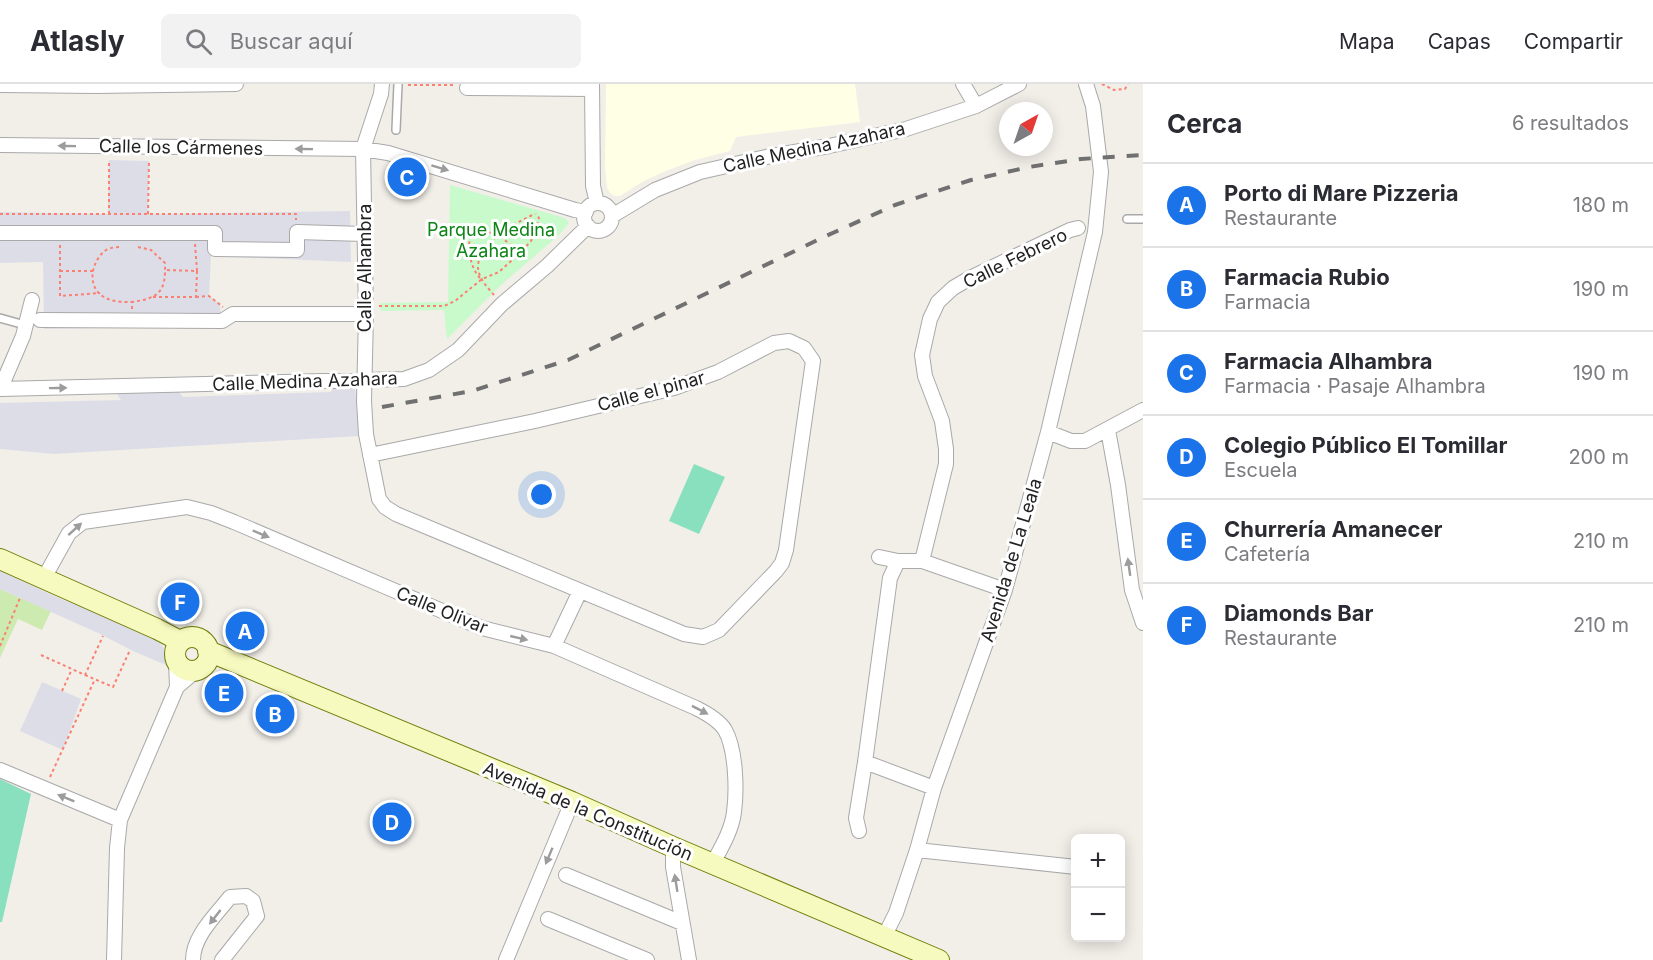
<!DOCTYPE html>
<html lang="es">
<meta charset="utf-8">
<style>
body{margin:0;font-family:Inter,sans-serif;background:#f2f2f3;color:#2b2b33}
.controls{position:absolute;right:18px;bottom:18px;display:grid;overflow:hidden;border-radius:9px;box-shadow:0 3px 15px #0003}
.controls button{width:54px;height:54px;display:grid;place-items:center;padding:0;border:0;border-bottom:2px solid #e1e1e2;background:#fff;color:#2b2b33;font:30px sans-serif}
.compass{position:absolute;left:999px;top:18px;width:54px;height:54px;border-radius:50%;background:#fff;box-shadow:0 3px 15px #0003;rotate:40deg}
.you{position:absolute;left:542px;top:411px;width:21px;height:21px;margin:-15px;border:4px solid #fff;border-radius:50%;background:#1a73e8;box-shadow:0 0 0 9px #1a73e833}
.badge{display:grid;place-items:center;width:39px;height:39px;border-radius:50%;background:#1a73e8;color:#fff;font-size:20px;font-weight:700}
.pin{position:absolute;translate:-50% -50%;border:3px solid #fff;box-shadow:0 2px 6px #0006}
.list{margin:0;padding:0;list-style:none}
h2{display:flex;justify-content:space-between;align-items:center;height:78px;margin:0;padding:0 24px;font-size:26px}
h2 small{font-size:20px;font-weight:400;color:#7c7c81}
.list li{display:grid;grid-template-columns:39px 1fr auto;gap:18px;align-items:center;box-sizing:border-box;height:84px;padding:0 24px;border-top:2px solid #e1e1e2}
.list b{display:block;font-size:22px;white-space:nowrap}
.list p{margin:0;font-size:20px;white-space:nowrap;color:#7c7c81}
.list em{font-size:20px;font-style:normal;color:#7c7c81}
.icon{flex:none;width:33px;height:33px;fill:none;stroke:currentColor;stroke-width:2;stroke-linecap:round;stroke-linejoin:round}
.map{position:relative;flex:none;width:1143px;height:876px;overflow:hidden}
header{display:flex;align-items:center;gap:36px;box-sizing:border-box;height:84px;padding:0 30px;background:#fff;border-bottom:2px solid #e1e1e2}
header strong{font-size:28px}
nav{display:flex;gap:33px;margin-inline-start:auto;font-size:21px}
.search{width:420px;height:54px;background:#f2f2f3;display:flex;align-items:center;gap:15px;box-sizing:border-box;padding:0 21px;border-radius:9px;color:#7c7c81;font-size:22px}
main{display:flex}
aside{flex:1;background:#fff}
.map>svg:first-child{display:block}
.education{fill:#ffffe5}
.grass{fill:#cdebb0}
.park{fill:#c8facc}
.pitch{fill:#88e0be}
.plaza{fill:#dddde8}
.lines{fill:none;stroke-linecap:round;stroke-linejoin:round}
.lane-casing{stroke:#a9a9a9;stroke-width:10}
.street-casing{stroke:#a9a9a9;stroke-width:16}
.secondary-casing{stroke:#707d05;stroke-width:22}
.path{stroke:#fa8072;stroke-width:2;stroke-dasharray:3 3;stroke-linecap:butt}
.lane{stroke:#fff;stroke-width:7}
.street{stroke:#fff;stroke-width:14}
.secondary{stroke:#f7fabf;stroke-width:20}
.rail{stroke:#707070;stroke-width:4;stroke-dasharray:12 12;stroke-linecap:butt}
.oneway{fill:#9c9c9c}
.labels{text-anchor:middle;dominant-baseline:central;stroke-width:6;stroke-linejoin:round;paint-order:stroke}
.street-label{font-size:18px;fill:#222;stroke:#fff}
.park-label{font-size:18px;fill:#0c8416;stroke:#fff}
</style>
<header>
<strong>Atlasly</strong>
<div class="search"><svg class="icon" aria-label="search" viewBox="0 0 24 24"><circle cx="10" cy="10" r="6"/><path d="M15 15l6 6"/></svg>Buscar aquí</div>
<nav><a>Mapa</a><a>Capas</a><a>Compartir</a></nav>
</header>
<main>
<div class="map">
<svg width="1143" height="876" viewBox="0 0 1143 876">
<rect width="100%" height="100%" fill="#f2efe9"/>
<path class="education" d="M606 0H855L860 38 736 53 730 67 695 76 668 86 642 98 620 112H615L611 110 607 104 605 83Z"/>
<path class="grass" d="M0 505 51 527 42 546 18 535 0 574Z"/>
<path class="park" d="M450 101 565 134 569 139 559 151 500 202 447 255 444 226 381 227 380 219 448 218Z"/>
<path class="pitch" d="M694 380 725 393 699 450 669 437Z
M0 695 31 710 2 838H0Z"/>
<path class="plaza" d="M109 76 149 77 148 130 350 127 351 178 211 172 209 212 220 220 221 242 44 245 43 178 0 179V128L108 130Z
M336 300 355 302 359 352 54 370 0 365V319L121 316 114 306 175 303 183 313 331 308Z
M0 487 63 516 150 548 164 564 169 579 166 581 135 568 98 549 0 505Z
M42 598 81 615 63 666 20 647Z"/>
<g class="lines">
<g class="lane-casing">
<path id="lane" d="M396 46 398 0
M1127 135H1143
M0 234 25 241"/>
</g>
<g class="street-casing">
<path id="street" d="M592 0 593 102 597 119
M963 0 976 22
M0 1 96 2 236 0
M467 4 592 5
M0 61 363 65 388 69 575 126 586 128
M584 133a14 14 0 1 1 28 0a14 14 0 1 1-28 0Z
M612 132 655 106 700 88 766 73 829 62 906 45 976 22 1019 0
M0 149H215V165L297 166V148L364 150
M40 236 222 237 233 230H366
M0 305 404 295 429 286 458 266 502 220 547 182 588 142
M2 305 5 294 23 252 32 216
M1108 346 1118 401 1132 506 1143 539
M1048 348 1071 357H1085L1143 326
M370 371 535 337 674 304 718 288 774 259 789 257 804 264 813 277 786 466 782 479 776 487 719 546 703 553 684 550 396 430 385 423 379 415 366 350 364 317 366 230 363 65 381 10 382 0
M879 473 898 477H922L1005 506
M922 477 946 380V365L942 337 925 292 922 271 930 235 938 218 953 204 970 194 1070 146 1078 144
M44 494 69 449 83 438 187 423 211 429 234 438 482 544 554 562 696 624C706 629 719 636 725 646 736 665 737 706 734 728 732 746 721 764 713 779
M554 562 580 507
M176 577 177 603
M865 678 934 704
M0 686 120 736
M859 747 856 734 865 678 890 494 898 477
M673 763V783L689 876
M917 766 1076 783
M566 791 682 839
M548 835 647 876
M884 853 896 829 917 766 934 704 1005 506 1048 348 1095 148 1101 88 1093 22 1086 0
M114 876 117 764 120 736 177 603 197 586
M193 876C193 852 216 831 230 813L246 812 253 817 257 832 222 876
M506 876 572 718"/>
</g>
<g class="secondary-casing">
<path id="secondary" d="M0 475 157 545 180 557
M175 570a17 17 0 1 1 34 0a17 17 0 1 1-34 0Z
M208 567 572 718 673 763 939 876"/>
</g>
<path class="path" d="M1102 0 1114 6 1125 5 1128 0
M408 1H456
M0 130H296V136
M109 130V76
M148 130 149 77
M195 160 197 187
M60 161V212L100 209
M119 163C115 163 110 164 106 166 91 177 86 203 104 213 112 218 123 218 132 218
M60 187H93
M480 194C470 184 466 160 472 148 493 144 506 155 519 170
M494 211C488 204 478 194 478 183 478 159 516 138 535 130
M153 213H196L197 187 166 186
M196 213 209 212 223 223
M379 222H444L455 217 482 195 499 188 519 170 531 157 536 145 539 134 536 130
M132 225V218C160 214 166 207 165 179L151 166 138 163
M0 562 20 514
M41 571 85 591 103 552
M85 591 113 603 130 566
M62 607 72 585
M50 693 95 595"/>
<use href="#lane" class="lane"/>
<use href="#street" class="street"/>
<use href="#secondary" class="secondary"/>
<path class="rail" d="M382 323 472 307 568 276 826 152 895 121 971 96 1029 83 1081 75 1143 71"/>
</g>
<defs><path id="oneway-solid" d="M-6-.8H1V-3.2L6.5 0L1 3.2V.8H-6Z" transform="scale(1.5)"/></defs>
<g class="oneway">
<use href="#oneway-solid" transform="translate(67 62) rotate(-179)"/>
<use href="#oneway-solid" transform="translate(304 65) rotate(-179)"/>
<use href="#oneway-solid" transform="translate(440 84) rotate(17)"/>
<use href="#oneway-solid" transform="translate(58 304) rotate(-1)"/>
<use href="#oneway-solid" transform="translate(75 445) rotate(-42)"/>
<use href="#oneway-solid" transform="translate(261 450) rotate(23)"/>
<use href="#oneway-solid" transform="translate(1129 483) rotate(-98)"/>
<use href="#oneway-solid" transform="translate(519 554) rotate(13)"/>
<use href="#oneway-solid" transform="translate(700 626) rotate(27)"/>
<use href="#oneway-solid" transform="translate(66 714) rotate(-158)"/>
<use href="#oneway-solid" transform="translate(549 772) rotate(113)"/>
<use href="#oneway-solid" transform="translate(676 799) rotate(-99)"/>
<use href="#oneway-solid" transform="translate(215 833) rotate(128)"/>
</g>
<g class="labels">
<g class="street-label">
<text transform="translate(181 63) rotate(1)">Calle los Cármenes</text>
<text transform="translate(814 63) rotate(-12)">Calle Medina Azahara</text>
<text transform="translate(1015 174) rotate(-26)">Calle Febrero</text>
<text transform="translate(364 184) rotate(-90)">Calle Alhambra</text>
<text transform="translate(305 297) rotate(-2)">Calle Medina Azahara</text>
<text transform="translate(651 307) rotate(-15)">Calle el pinar</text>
<text transform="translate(1011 476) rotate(-73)">Avenida de La Leala</text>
<text transform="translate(442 526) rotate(22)">Calle Olivar</text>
<text transform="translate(588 727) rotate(23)">Avenida de la Constitución</text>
</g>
<g class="park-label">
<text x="491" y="145">Parque Medina<tspan x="491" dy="21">Azahara</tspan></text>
</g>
</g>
</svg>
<div class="controls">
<button>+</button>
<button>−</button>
</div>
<svg class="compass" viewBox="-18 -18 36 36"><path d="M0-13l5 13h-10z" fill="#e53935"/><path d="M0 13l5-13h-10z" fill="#7c7c81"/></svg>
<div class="you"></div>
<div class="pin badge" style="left:245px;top:547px">A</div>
<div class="pin badge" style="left:275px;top:630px">B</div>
<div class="pin badge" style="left:407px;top:93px">C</div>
<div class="pin badge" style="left:392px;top:738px">D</div>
<div class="pin badge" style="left:224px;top:609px">E</div>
<div class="pin badge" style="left:180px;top:518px">F</div>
</div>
<aside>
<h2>Cerca<small>6 resultados</small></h2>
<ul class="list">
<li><span class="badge">A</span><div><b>Porto di Mare Pizzeria</b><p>Restaurante</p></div><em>180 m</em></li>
<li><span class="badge">B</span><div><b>Farmacia Rubio</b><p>Farmacia</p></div><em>190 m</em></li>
<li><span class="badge">C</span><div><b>Farmacia Alhambra</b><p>Farmacia · Pasaje Alhambra</p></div><em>190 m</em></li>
<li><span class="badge">D</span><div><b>Colegio Público El Tomillar</b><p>Escuela</p></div><em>200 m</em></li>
<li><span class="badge">E</span><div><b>Churrería Amanecer</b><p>Cafetería</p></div><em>210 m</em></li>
<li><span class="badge">F</span><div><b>Diamonds Bar</b><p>Restaurante</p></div><em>210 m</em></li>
</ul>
</aside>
</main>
